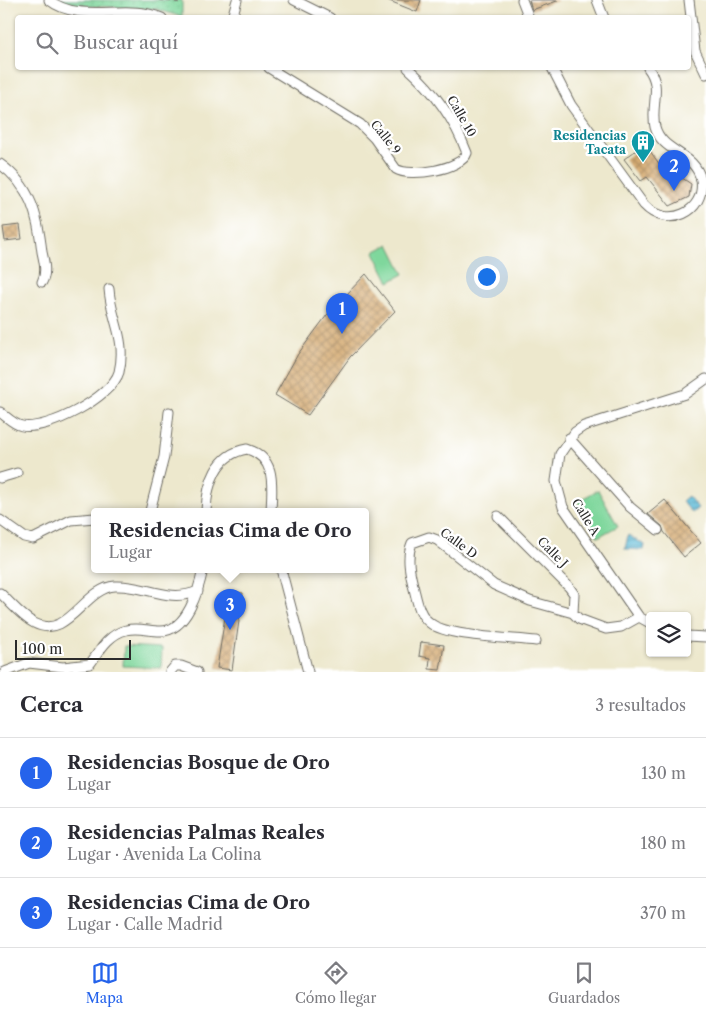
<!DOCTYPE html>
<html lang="es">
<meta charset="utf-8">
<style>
body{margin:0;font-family:"Libre Caslon Text",serif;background:#f2f2f3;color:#2b2b33}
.controls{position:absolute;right:15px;bottom:15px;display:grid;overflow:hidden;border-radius:5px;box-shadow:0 1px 4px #0004}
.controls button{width:45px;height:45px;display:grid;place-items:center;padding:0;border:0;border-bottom:1px solid #e1e1e2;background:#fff;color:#2b2b33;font:25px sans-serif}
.scale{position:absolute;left:15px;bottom:12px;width:116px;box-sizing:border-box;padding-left:5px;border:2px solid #2b2b2b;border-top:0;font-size:14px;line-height:18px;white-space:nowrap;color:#2b2b2b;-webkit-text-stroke:4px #fff;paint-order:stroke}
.you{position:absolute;left:486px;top:276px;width:18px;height:18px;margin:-12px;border:4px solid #fff;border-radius:50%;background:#1a73e8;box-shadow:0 0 0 8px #1a73e833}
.badge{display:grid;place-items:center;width:32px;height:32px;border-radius:50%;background:#2563eb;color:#fff;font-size:16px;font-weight:700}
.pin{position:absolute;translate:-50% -41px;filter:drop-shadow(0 1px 2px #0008)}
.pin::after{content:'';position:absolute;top:26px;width:18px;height:15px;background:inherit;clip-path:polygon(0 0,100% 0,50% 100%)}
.popup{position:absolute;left:91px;top:508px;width:278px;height:65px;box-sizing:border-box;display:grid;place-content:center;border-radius:5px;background:#fff;filter:drop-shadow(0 1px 4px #0005);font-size:16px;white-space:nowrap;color:#7c7c81}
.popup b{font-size:19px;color:#2b2b33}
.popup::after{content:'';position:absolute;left:50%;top:100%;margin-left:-10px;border:10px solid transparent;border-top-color:#fff}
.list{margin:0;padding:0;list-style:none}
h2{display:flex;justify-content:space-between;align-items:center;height:65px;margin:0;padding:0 20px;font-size:21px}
h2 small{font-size:16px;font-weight:400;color:#7c7c81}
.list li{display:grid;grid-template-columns:32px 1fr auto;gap:15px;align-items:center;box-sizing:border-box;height:70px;padding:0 20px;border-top:1px solid #e1e1e2}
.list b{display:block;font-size:19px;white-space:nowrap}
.list p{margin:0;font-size:16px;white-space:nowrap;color:#7c7c81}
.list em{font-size:16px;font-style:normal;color:#7c7c81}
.icon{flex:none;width:28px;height:28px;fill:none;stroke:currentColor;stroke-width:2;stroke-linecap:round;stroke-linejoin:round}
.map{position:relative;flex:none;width:706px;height:672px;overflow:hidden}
.search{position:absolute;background:#fff;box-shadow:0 1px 4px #0004;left:15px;right:15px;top:15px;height:55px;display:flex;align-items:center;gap:12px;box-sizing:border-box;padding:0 18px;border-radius:5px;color:#7c7c81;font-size:19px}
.sheet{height:275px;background:#fff}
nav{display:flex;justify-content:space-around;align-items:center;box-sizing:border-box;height:70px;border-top:1px solid #e1e1e2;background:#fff;font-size:14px;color:#7c7c81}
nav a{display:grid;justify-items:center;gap:2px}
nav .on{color:#2563eb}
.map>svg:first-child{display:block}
.park{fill:url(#park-dots);stroke:#558164}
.garden{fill:#7fd79c;stroke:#558164}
.water{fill:url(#water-rules);stroke:#417280}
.building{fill:url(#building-cross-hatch)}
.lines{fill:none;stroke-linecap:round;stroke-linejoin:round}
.minor-casing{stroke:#6f6d64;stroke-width:11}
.path{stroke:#6f6d64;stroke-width:1;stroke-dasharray:4 4;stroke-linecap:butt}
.minor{stroke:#fff;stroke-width:9}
.labels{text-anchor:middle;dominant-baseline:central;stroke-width:4.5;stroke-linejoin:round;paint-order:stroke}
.street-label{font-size:12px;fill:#2b2b2b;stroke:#fff}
.culture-label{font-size:12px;font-weight:bold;fill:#0d838f;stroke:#fff;text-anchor:end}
</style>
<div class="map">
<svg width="706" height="672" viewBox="0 0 706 672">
<defs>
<pattern id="park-dots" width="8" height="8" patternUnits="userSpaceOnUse" patternTransform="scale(1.25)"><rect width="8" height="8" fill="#7fd79c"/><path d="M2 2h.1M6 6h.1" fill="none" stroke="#6eb987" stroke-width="1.8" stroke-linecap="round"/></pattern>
<pattern id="water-rules" width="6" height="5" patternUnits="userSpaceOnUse" patternTransform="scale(1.25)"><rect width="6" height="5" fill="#57b8d6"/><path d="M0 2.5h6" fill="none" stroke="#4896ae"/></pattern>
<pattern id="building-cross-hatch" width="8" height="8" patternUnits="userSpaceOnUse" patternTransform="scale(1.25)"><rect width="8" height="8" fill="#d4aa72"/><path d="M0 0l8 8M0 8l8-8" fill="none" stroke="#ac8b5e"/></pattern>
</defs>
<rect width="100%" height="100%" fill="#fff"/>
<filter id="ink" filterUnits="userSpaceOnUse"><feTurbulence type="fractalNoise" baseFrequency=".02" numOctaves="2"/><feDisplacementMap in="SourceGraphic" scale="10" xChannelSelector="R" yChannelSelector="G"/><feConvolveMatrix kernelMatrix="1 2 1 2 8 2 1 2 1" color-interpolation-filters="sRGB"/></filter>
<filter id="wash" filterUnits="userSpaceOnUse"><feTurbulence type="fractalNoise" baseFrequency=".0096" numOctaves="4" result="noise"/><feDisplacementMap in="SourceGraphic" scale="20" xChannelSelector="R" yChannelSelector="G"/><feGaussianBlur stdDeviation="1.12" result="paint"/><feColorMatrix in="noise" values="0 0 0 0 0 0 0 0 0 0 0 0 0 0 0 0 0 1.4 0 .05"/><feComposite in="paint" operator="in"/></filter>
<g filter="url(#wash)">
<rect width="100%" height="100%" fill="#ede8cd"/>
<path class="park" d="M58 0H182V17L156 9 64 5Z"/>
<path class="garden" d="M389 244 404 274 389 282 374 252Z
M598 490 618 526 598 537 578 501Z
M124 646 162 648 161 668 123 666Z"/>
<path class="water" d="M688 496 698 508 692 513 682 501Z
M628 535 645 545 644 550 625 549Z"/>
<g id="blocks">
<path class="building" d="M387 0H421L417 12Z
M529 0H557V1L532 10Z
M645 144 665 172 669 169 691 184 689 197 670 206 647 177 641 181 624 159Z
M20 225 22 239 5 241 3 227Z
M366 274 395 311 350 357 308 415 275 395 298 354 327 315Z
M665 500 701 543 684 557 664 532 662 526 648 514Z
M229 591 243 593 232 670 217 668Z
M421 642 444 645 440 670 429 669 430 658 419 656Z"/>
</g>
</g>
<g filter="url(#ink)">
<use href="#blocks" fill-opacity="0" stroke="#6f6d64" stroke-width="1"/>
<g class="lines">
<g class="minor-casing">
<path id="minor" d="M49 0C81 25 126 2 162 18
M294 0 330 18
M522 0 529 18
M597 0 604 18
M689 0 695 51 706 74
M232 18 237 0
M269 68 360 124 374 138 396 169C410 178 462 169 467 153 454 118 435 92 408 68
M552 68 571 105 644 205C667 230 706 212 701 180 695 152 662 153 655 127 650 106 663 87 648 68
M0 164C31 186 38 216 42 252 44 261 47 273 42 282
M0 412C7 417 13 424 22 426 47 431 112 397 119 372 127 339 111 320 109 289
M569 438 630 507 658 530
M0 478 17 473
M150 511 164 457 169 412
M206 511C207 484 216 454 247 449 277 458 272 486 271 511
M498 516 569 587 574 594 573 613
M0 520 24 537 33 539 71 520 95 518
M281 569 308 672
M0 593C11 603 21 616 34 623 68 641 84 588 115 586 144 584 168 604 198 591
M650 623 639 617 563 507 556 481 560 454 575 432 584 426 685 394 706 379
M687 636 706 637
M536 641C513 638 447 637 430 623 419 615 417 601 414 589 410 574 406 557 412 543L429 537 437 540 494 585 530 601 573 613 579 619 606 629 621 627 639 617
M90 664C100 650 109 634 126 630 137 627 149 631 160 631 187 632 199 589 203 569
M5 672 29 663 63 667 90 664
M170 672 175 666H181L197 672"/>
</g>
<path class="path" d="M159 0 181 3 180 0"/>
<use href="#minor" class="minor"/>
</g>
</g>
<defs>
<g id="building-pin" transform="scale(1.25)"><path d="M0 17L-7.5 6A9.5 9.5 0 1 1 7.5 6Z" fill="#0f9aa8" stroke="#fff"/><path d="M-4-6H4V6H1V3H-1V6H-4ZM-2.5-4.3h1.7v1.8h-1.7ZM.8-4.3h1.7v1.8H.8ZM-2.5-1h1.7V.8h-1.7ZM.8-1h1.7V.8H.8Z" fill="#fff"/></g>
</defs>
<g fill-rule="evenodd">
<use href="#building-pin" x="643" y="142"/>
</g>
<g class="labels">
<g class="street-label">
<text transform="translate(462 116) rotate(60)">Calle 10</text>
<text transform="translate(386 137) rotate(51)">Calle 9</text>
<text transform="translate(586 517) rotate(58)">Calle A</text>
<text transform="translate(459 543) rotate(36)">Calle D</text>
<text transform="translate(553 552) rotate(45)">Calle J</text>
</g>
<g class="culture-label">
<text x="626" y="135">Residencias<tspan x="626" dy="14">Tacata</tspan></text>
</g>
</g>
</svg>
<div class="controls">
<button><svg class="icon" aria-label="layers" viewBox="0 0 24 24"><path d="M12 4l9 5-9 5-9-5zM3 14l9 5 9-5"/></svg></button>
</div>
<div class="scale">100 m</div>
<div class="you"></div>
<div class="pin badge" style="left:342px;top:334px">1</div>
<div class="pin badge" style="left:674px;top:191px">2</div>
<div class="pin badge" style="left:230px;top:630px">3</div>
<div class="popup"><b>Residencias Cima de Oro</b>Lugar</div>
<div class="search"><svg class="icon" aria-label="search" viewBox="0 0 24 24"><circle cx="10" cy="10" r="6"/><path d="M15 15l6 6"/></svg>Buscar aquí</div>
</div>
<section class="sheet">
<h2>Cerca<small>3 resultados</small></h2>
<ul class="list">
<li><span class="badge">1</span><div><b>Residencias Bosque de Oro</b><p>Lugar</p></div><em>130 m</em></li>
<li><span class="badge">2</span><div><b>Residencias Palmas Reales</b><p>Lugar · Avenida La Colina</p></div><em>180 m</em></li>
<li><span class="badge">3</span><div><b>Residencias Cima de Oro</b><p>Lugar · Calle Madrid</p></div><em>370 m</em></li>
</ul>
</section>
<nav>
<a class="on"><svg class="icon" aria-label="map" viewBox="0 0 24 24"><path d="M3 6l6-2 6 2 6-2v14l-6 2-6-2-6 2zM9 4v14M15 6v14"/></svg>Mapa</a>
<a><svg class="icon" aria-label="directions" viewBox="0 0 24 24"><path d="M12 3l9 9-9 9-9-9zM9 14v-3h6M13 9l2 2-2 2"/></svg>Cómo llegar</a>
<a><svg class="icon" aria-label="saved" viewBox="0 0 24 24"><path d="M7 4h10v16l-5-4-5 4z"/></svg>Guardados</a>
</nav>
